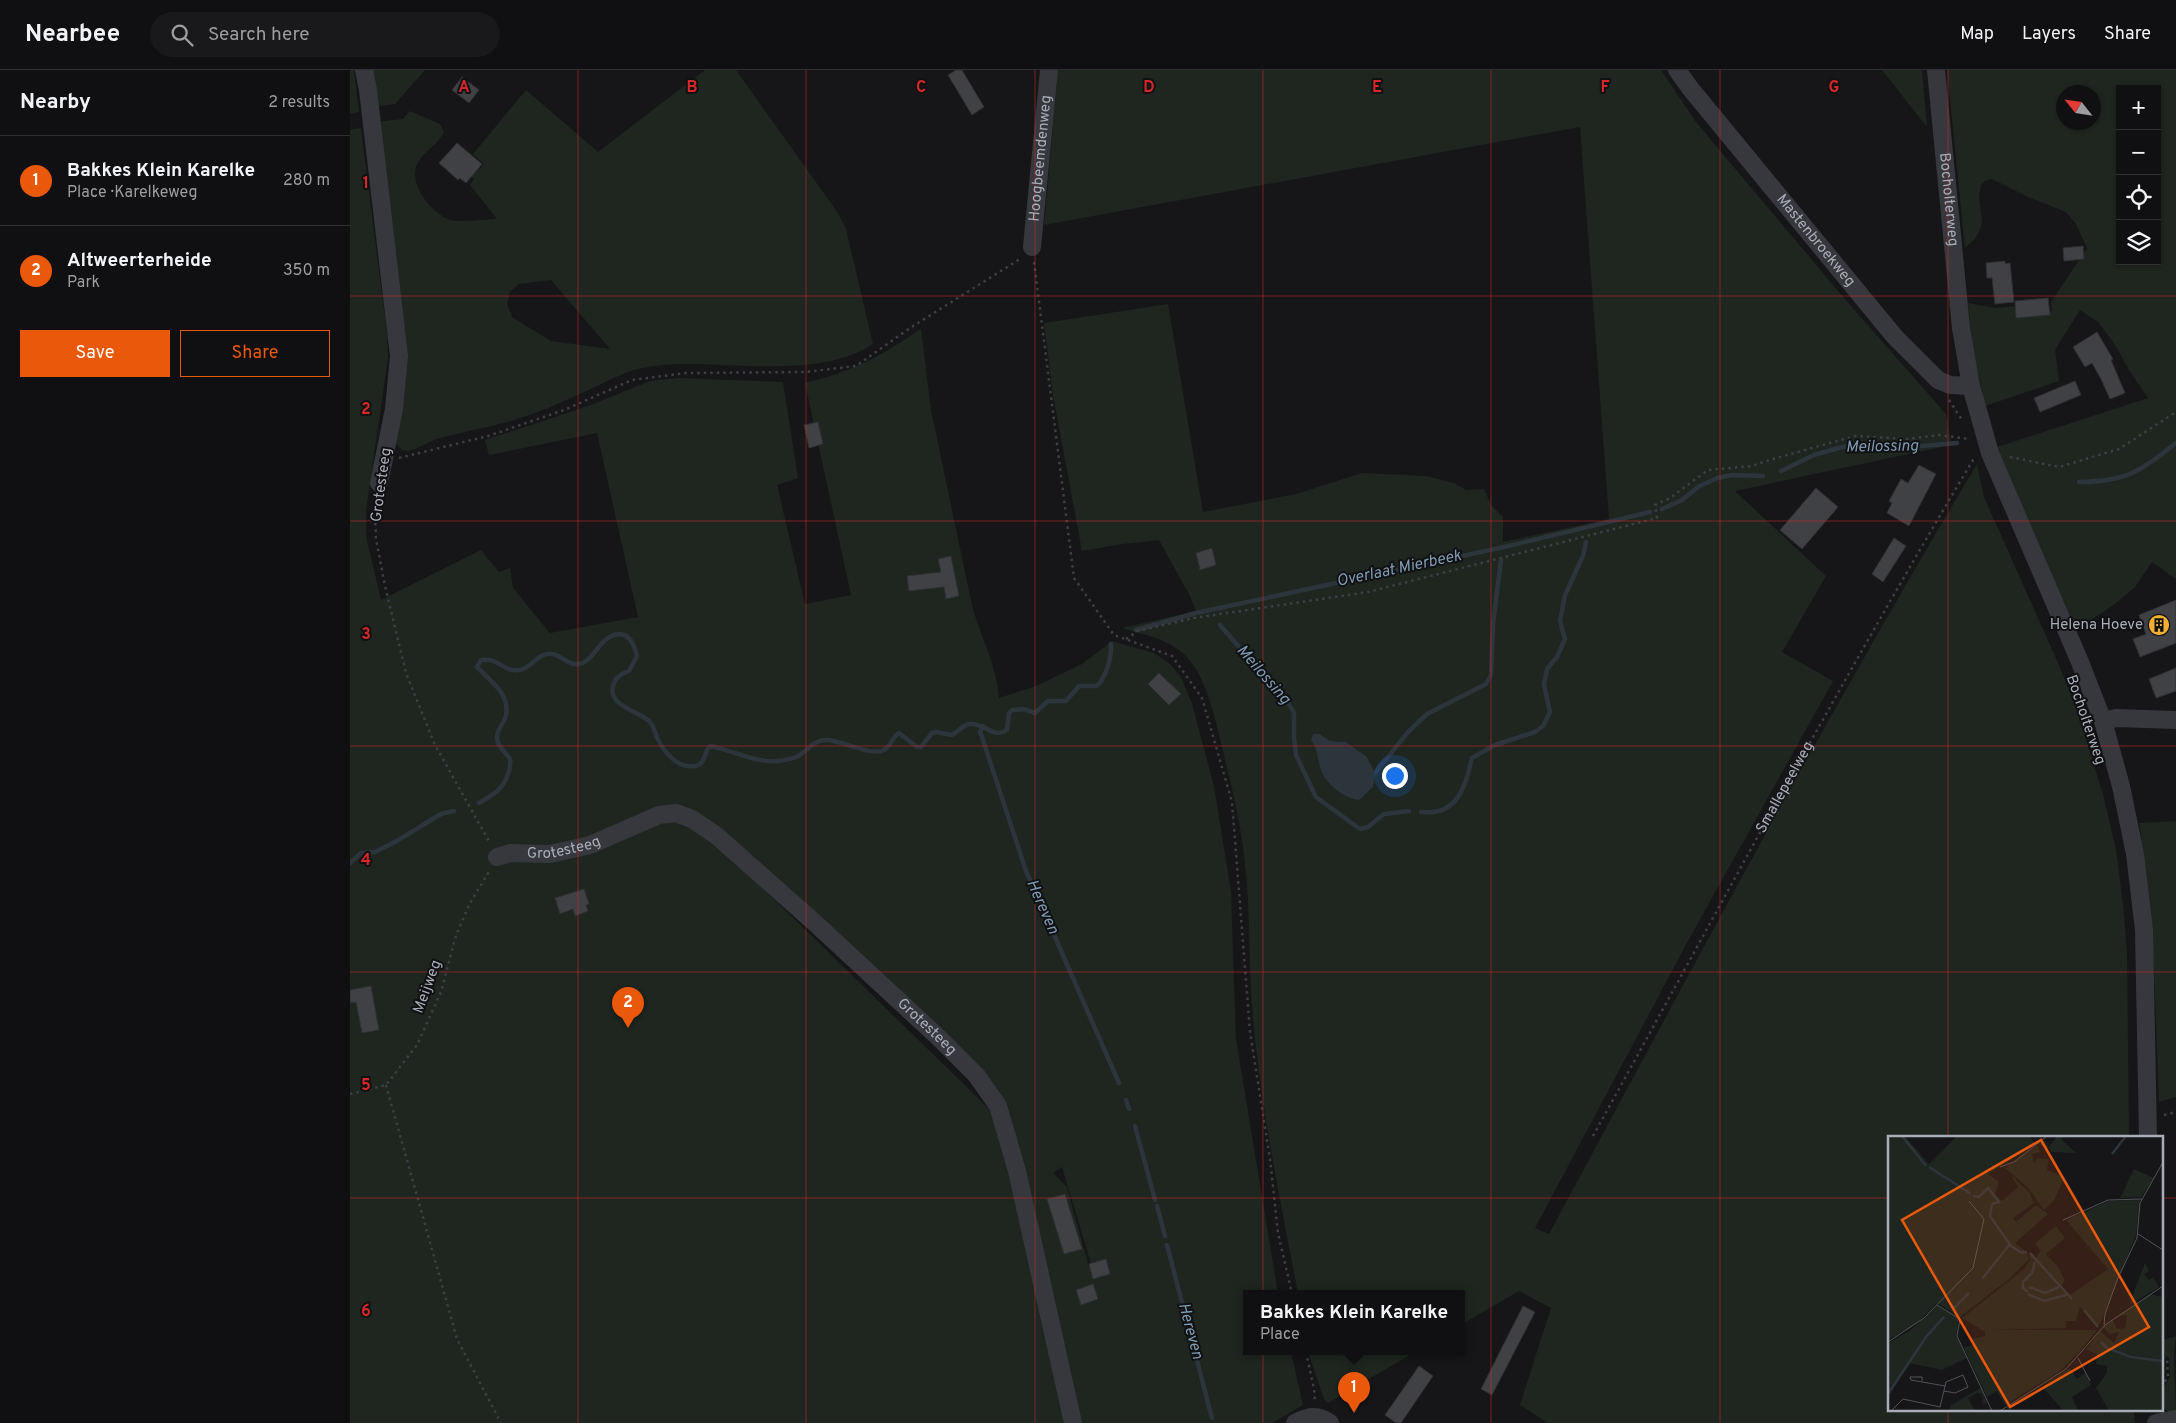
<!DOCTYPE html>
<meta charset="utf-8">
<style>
body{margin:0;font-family:Overpass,sans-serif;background:#19191b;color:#f1f3f6}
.controls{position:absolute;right:15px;top:15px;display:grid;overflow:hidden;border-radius:0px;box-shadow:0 1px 4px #0004}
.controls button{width:45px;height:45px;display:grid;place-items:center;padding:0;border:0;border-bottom:1px solid #303032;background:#101012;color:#f1f3f6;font:25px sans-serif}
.compass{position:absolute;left:1706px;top:15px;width:45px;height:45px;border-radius:50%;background:#101012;box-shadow:0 1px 4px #0004;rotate:300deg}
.you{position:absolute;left:1044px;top:705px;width:18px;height:18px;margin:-12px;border:4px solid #fff;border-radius:50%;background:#1a73e8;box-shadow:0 0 0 8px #1a73e833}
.badge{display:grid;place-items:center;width:32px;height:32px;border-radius:50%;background:#ea580c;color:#fff;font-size:16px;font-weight:700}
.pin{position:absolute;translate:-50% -41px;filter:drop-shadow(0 1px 2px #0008)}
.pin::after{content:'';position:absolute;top:26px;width:18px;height:15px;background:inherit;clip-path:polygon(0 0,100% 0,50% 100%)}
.popup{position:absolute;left:893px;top:1220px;width:222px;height:65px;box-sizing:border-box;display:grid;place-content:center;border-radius:0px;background:#101012;filter:drop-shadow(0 1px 4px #0005);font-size:16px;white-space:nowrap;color:#9c9d9f}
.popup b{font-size:19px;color:#f1f3f6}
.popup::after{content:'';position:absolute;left:50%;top:100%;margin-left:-10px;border:10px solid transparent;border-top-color:#101012}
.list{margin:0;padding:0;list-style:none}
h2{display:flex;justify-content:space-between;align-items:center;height:65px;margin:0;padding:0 20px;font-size:21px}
h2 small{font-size:16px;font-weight:400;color:#9c9d9f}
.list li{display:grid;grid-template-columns:32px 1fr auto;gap:15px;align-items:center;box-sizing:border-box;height:90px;padding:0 20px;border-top:1px solid #303032}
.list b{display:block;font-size:19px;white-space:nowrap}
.list p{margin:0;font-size:16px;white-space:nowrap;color:#9c9d9f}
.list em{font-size:16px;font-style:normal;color:#9c9d9f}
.actions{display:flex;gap:10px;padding:15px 20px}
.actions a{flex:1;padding:11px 0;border:1px solid #ea580c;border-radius:0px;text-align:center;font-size:18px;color:#ea580c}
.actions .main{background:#ea580c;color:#fff}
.icon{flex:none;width:28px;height:28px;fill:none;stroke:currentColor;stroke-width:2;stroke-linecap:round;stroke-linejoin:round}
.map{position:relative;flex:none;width:1826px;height:1353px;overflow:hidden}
header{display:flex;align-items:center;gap:30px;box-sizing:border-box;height:70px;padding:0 25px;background:#101012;border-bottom:1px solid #303032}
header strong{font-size:24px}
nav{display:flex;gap:28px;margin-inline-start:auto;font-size:18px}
.search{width:350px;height:45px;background:#19191b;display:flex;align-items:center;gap:12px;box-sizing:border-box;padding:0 18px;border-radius:28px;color:#9c9d9f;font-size:19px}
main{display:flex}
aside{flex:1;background:#101012}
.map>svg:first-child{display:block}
.green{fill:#1e261f;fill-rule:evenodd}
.water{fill:#2c353c}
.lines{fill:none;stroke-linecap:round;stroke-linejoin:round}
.stream{stroke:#2c353c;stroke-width:4.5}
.building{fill:#404145;stroke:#303034}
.path{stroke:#3d3f44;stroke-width:2.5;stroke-dasharray:2.5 4;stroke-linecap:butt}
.minor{stroke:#37383d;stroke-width:18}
.grid{fill:none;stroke:#d62828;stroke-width:1;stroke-opacity:0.55}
.labels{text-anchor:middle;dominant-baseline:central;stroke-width:4;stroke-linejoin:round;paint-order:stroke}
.street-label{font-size:15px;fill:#a8adb8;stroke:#111113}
.poi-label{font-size:15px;fill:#a8adb8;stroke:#111113;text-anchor:end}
.water-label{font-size:16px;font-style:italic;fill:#7f9bb3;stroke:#111113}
.inset-river{fill:none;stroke:#2c353c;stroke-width:2.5}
.inset-road{fill:none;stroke:#505258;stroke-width:1}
.view{fill:#e8590c;fill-opacity:0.15;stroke:#e8590c;stroke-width:2.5}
.inset-edge{fill:none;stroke:#a8adb8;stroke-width:2.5}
.grid-label{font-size:16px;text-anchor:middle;font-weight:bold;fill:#d62828;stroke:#111113;stroke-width:4;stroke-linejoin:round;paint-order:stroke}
</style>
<header>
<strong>Nearbee</strong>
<div class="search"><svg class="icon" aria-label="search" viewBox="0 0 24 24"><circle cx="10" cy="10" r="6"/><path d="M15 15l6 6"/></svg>Search here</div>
<nav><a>Map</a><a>Layers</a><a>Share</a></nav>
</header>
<main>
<aside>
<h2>Nearby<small>2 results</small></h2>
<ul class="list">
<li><span class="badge">1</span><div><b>Bakkes Klein Karelke</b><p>Place · Karelkeweg</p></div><em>280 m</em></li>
<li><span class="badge">2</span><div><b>Altweerterheide</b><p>Park</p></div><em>350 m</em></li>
</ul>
<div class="actions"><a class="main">Save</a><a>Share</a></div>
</aside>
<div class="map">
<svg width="1826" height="1353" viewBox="0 0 1826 1353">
<rect width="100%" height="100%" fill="#161618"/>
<path class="green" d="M0 0H4L9 42 0 44Z
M17 0H75L45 34 22 37Z
M355 0H386L488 143 496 159 523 274C477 305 400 295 346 294 322 294 299 294 275 303 241 318 207 336 171 348 143 357 115 361 87 369 78 372 68 379 59 381 52 382 48 376 44 371L51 322 24 52 53 49 60 41 90 54 94 62C88 74 76 80 69 91 55 111 81 143 100 150 110 153 135 149 147 149L120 115 124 109 116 103 122 96 129 100 134 94 123 84 176 20 248 82ZM201 210 260 279 201 271 162 247 157 234 160 222 169 214Z
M708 0H1311L1346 52 1494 228 1596 344 1601 375 1385 421 1476 506 1432 582 1483 611 1338 871 1185 1158 1199 1164C1338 906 1476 646 1627 394L1634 427 1709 595 1728 643 1754 728 1766 780 1773 834 1777 883 1779 1067H1540V1339H1784L1785 1353H1198L1170 1335 1201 1238 1169 1221 1112 1254V1224H948C931 1133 911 1040 903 948 898 894 901 839 894 785 890 751 882 718 874 685 867 657 861 625 846 599 829 571 802 567 772 558L846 541 840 526 809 470 773 474 732 481 703 325 694 253 818 234 853 442 946 424 1012 403 1077 406 1104 413 1116 420 1134 419 1141 435 1153 447V472L1259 449 1230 57 694 155ZM970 664 980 671 996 672 967 687V678Z
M1532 0H1572L1577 57Z
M1597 0H1826V509L1802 492 1785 517 1765 534 1726 560 1647 377 1798 328 1779 300 1764 273 1748 252 1730 240 1705 280 1709 311 1635 336 1622 274 1618 233 1646 238 1666 236 1667 244 1702 241 1701 232 1737 178 1726 154 1716 142 1678 127 1642 109 1635 111 1631 115 1629 126 1632 152 1630 160 1625 169 1615 178ZM1770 19H1807V191H1770ZM1714 22H1744V52H1714Z
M11 58 37 263 38 288 16 441V466L31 530 131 480 149 502 160 498 163 518 200 563 288 547 247 363 139 385 135 370 241 335 300 311 328 308 433 312 448 408 427 415 455 534 501 525 455 313C504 301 529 287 571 259L581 340 623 540 641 590 647 612 649 628 686 616 732 594 762 571 804 583 819 593 831 607 842 634 864 716 881 822 886 969 928 1224H896V1282H941L953 1335 922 1353H0V60ZM394 800 642 1018 661 1062 628 1028ZM712 1097 742 1197H739L717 1117 703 1103Z
M1826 751V1027L1809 1032C1805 939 1805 845 1789 753Z
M1826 1266 1824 1282 1826 1341 1819 1342 1812 1336V1320L1820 1307 1819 1288 1815 1286 1813 1270Z
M958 1282H1065L978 1333 974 1329Z"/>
<path class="water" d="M963 664H970L980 671 996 672 1017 687 1025 703 1023 717 1009 730C995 729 976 714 971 700 967 689 968 680 961 670Z"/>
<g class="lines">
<path class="stream" d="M1431 401 1464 385 1492 377 1519 375 1560 377 1607 373
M1729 412C1777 412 1790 401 1826 373
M1312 439 1332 430 1348 417 1367 408 1382 405 1413 406
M870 555 896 585 915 611 934 625 944 643V667L946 685 966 727 1010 759 1018 757 1034 744 1059 741
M786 560 846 543 1154 477 1300 442
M633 656 630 662 632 667 676 801 769 1013
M1025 703 1058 662 1077 644 1136 614 1141 605 1143 554 1151 490
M129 733C144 724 154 719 159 701 160 697 161 693 160 689 156 682 146 676 147 666 148 658 155 652 156 645 160 623 140 611 127 597L131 590C148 588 150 598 163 600 179 603 184 586 197 584 210 581 218 599 233 593 246 587 250 566 269 564 281 564 284 576 287 586L279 601C271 604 265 607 263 616 258 636 288 641 299 651 304 655 305 663 307 668 315 683 327 699 345 696 357 694 353 682 360 676 390 682 414 699 446 687 456 683 463 670 475 670 491 669 520 687 534 680 541 676 542 667 549 663L567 677H571L582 663 586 662 602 665C608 662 611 656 619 654 635 652 643 670 657 660L659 643 662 640 673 639 685 643 698 631H716L729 616H747C756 607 762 587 761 574
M1071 742C1108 746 1115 717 1122 688L1145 675 1185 662 1193 656 1200 642 1194 615 1197 599 1207 587 1215 569 1210 551 1215 525 1233 486 1236 472
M0 793 11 783 25 782 45 772 91 744 104 741
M776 1030 779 1039
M785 1056 805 1130
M807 1136 815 1166
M817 1175 862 1348"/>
</g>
<path class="building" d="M606 0H612L634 37 622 45 598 5Z
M112 7 129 20 119 33 102 20Z
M107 73 132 94 116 113 110 108 108 110 89 93Z
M1733 176 1734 189 1714 191 1713 178Z
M1655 191V194L1660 193 1664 232 1645 234 1642 208H1637L1636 193Z
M1698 228 1700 245 1666 248 1665 231Z
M1747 262 1763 289 1761 290 1775 323 1760 329 1751 309 1742 293 1735 297 1723 277Z
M1725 311 1731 325 1690 342 1684 328Z
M468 352 473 374 459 378 454 355Z
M1569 395 1586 404 1559 456 1537 443 1542 433 1539 431 1551 409 1558 413Z
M1466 418 1488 437 1452 479 1430 460Z
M1544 468 1556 476 1533 512 1522 504Z
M862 478 866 495 850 500 846 483Z
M601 486 609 526 596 529 594 517 559 521 557 506 591 502 588 489Z
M1826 530V573L1790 587 1783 569 1796 564 1789 545Z
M1826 598V621L1806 628 1799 609Z
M809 603 831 624 819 635 798 614Z
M234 819 239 834 236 835 238 841 225 846 223 839 210 844 205 828Z
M21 916 29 960 12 963 6 932 0 933V920Z
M715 1124 732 1179 714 1184 697 1129Z
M756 1189 760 1204 743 1209 739 1194Z
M743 1214 748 1229 731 1235 726 1220Z
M1173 1236 1185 1242 1142 1325 1131 1319Z
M1069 1296 1083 1306 1051 1353H1046L1035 1345Z"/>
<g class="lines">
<g class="path">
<path d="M684 192 724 508 764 565 822 586 852 628 882 732 900 962 920 1089 928 1163 942 1224"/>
<path d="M1599 330 1612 350"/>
<path d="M1660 387 1709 397 1769 379 1826 342"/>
<path d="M49 388 138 366 214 340 282 310 336 303 455 302 506 296 560 258 670 189"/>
<path d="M27 427 25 443 26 469 35 516 56 603 85 675 140 773"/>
<path d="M776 569 788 561 844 548 1018 522 1307 448 1305 435 1320 428 1358 400 1402 396 1423 389 1505 366 1556 369 1589 365 1619 369"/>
<path d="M36 1015 107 1269 151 1353"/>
<path d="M0 1024 36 1015 67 975 91 922 106 865 120 833 140 800"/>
<path d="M1814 1045 1826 1042"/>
<path id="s1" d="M1243 1066C1368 840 1490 612 1623 390L1626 389"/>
<path d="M956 1282 964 1319 965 1332"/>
<path d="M1812 1287 1817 1290 1818 1307 1812 1315"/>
</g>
<g class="minor">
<path d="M14 0 18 20 49 286 44 339 29 413"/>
<path id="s2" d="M1327 0 1340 18 1545 267 1588 310 1600 315 1621 316"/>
<path id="s3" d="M1586 0 1611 258 1621 316 1640 383 1730 592 1753 651 1771 716 1785 784 1794 860 1798 1067"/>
<path id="s4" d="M682 177 699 0"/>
<path d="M1753 651 1766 648 1826 650"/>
<path id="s5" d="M147 787 160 783 200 784 240 775 309 745 326 743 342 749 367 766 465 853 588 967 627 1006 648 1036 667 1101 723 1353"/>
<path d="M945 1353C958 1346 968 1344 980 1353"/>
<path d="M1806 1353 1826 1349"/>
</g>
</g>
<path class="grid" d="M228 0V1353M456 0V1353M685 0V1353M913 0V1353M1141 0V1353M1370 0V1353M1598 0V1067M0 226H1826M0 451H1826M0 676H1826M0 902H1826M0 1128H1540M1812 1128H1826M1598 1339V1353"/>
<defs>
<g id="building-disc" transform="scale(1.125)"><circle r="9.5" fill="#f2b134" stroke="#111113"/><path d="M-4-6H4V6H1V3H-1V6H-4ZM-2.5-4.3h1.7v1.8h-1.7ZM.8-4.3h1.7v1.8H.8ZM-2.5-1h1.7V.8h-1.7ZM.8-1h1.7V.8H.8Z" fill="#111"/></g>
</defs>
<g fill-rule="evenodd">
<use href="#building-disc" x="1809" y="555"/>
</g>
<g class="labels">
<g class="street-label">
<text stroke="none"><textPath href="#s4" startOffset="89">Hoogbeemdenweg</textPath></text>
<text stroke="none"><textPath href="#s3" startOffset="130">Bocholterweg</textPath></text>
<text stroke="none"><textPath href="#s2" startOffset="220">Mastenbroekweg</textPath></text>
<text transform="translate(32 415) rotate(-82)">Grotesteeg</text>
<text transform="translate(1735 650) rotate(71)">Bocholterweg</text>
<text stroke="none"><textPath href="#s1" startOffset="398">Smallepeelweg</textPath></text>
<text stroke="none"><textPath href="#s5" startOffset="68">Grotesteeg</textPath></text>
<text transform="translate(78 917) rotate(-70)">Meijweg</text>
<text stroke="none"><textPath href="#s5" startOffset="518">Grotesteeg</textPath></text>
</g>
<g class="poi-label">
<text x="1793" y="555">Helena Hoeve</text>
</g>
<g class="water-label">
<text transform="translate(1532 377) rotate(-1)">Meilossing</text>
<text transform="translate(1049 499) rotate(-12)">Overlaat Mierbeek</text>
<text transform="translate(913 605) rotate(49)">Meilossing</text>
<text transform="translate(692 837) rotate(66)">Hereven</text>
<text transform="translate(840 1261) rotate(75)">Hereven</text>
</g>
</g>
<g transform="translate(1538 1066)">
<rect width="275" height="275" fill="#161618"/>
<path d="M0 0H17L41 28 58 10 38 33 68 0H141L148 8 100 38 111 46 107 58 114 65 130 51 123 39 141 56 146 67 125 82 128 86 148 69 160 78 127 107 139 116 141 123 121 143 72 181 49 167 28 188 0 204ZM169 0H178L173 3 188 17 163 16 161 12 150 8 156 4 161 11ZM149 9 153 16 144 18 146 27 149 22 161 23 159 34 177 41 166 64 156 74 141 53 117 32ZM246 33 266 42 253 61 232 62ZM252 64 248 99 212 188 209 190 192 171 188 185H178V192L104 194H209L193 214 172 235 117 269 109 255 99 261 76 212 85 208V203L97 200V196L74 182 136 133 142 124 141 116 148 122 152 115 147 107 168 90 177 102 158 118 171 132 177 145 173 150 182 159 220 133 178 84 220 65ZM257 127 261 135 256 138 261 144 265 141 271 151 241 169ZM262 158 275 161V275H221L208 252 219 237V230L208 228 209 218 198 214 212 195 226 207 231 196 222 198 215 191 225 184 229 193 237 192 239 179 230 180ZM49 170 71 182 68 198 79 222 54 234 21 227 0 259V207L23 194ZM182 232 189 243 197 237 203 249 184 261 190 275H176L154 251ZM93 252 99 267 95 268 94 258 89 257 80 262 87 275H62L63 269Z" fill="#1e261f"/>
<path class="inset-river" d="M14 0 38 30M224 18 238 0M41 31 83 58M85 60 91 61 100 52 111 66 104 68 102 80 123 110 134 117 139 116M142 117 184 163M94 143 122 108M141 151 157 157 171 151M140 156 135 152V146L144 137 147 126M140 158 156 165 178 159M66 172 81 157M196 174 210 191M213 206 219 212 243 221 275 225M0 258 38 201 56 181"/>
<path class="inset-road" d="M112 31 126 26 159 0M175 84 220 64 254 63M250 98 275 114M49 169 72 183 69 200 104 275M216 189 217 178 230 142 249 102 252 67 275 26M0 206 36 182 85 132 96 83 81 65M190 222 202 245M34 245V241H22L23 244 57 250M3 275 15 263 52 271 58 246 75 239 80 251 67 257 56 255M112 275 178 233 217 189 275 150"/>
<path class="view" d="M153 4 261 191 122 271 14 84Z"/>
<rect width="275" height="275" class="inset-edge"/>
</g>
<g class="grid-label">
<text x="114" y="22">A</text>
<text x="342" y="22">B</text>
<text x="571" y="22">C</text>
<text x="799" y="22">D</text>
<text x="1027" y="22">E</text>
<text x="1255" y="22">F</text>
<text x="1484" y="22">G</text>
<text x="16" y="118">1</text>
<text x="16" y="344">2</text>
<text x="16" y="569">3</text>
<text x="16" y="795">4</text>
<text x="16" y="1020">5</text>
<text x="16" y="1246">6</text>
</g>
</svg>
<div class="controls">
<button>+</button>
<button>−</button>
<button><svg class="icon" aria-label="locate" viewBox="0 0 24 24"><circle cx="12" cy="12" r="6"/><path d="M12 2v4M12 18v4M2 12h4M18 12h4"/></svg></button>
<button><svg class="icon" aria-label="layers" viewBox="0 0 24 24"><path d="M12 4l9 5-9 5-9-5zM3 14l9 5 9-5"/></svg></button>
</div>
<svg class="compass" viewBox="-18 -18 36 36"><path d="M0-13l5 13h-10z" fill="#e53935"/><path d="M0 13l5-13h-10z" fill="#9c9d9f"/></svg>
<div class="you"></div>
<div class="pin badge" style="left:1004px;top:1343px">1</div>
<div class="popup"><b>Bakkes Klein Karelke</b>Place</div>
<div class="pin badge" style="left:278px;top:958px">2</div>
</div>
</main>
